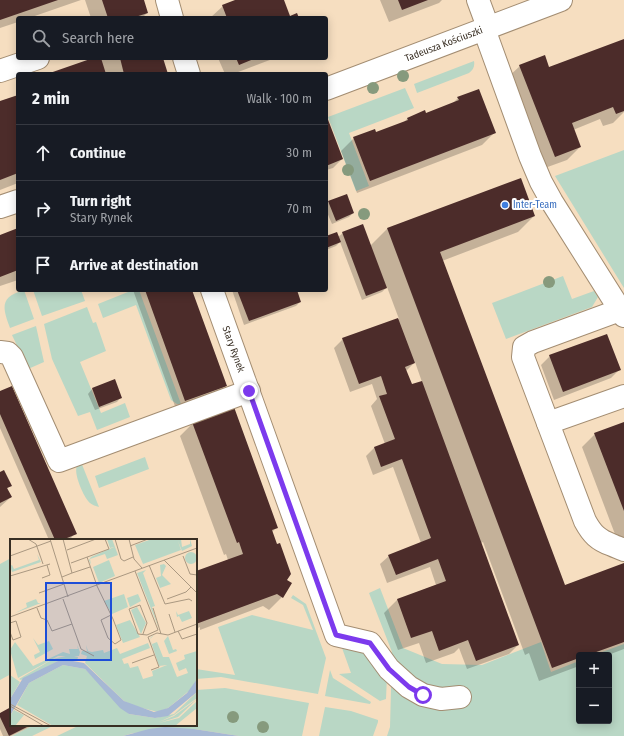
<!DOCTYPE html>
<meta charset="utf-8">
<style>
body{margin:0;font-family:"Fira Sans Condensed",sans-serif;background:#20242c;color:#f1f3f6}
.controls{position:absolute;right:12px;bottom:12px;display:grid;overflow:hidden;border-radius:4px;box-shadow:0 2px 10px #0003}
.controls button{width:36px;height:36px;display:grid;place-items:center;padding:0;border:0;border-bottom:1px solid #363941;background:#171b24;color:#f1f3f6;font:20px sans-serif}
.stop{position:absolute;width:12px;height:12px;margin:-9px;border:3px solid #7c3aed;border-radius:50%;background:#fff}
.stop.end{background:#7c3aed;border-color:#fff;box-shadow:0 1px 4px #0008}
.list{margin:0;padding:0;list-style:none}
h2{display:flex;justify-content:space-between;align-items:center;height:52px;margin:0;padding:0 16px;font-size:17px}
h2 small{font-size:13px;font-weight:400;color:#9ea1a6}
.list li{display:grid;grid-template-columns:26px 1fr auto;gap:12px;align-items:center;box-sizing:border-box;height:56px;padding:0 16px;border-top:1px solid #363941}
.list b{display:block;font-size:15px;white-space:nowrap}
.list p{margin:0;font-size:13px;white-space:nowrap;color:#9ea1a6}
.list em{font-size:13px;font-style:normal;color:#9ea1a6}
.icon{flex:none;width:22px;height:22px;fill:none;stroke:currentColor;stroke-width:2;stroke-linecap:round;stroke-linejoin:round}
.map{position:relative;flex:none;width:624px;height:736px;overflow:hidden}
.search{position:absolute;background:#171b24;box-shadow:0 2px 10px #0003;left:16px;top:16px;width:312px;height:44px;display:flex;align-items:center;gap:10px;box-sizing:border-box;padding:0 14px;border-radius:4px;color:#9ea1a6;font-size:15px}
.panel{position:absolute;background:#171b24;box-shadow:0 2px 10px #0003;left:16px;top:72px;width:312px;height:220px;border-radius:4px}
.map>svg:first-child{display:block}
.green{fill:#b9d7c5}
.water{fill:#a6b8d4}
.shadow{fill:#0003;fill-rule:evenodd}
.building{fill:#4c2c2a}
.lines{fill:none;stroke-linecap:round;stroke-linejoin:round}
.minor-casing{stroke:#a38d72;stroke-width:24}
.minor{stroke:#fff;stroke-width:22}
.tree{fill:#869a7d}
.route{stroke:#7c3aed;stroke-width:5}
.shop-dot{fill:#3f7fe0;stroke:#fff;stroke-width:1.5}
.labels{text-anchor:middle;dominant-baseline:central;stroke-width:4;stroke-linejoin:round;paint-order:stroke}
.street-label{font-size:10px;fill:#382e23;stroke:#fff}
.shop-label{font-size:10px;fill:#366cbe;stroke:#fff;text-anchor:start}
.inset-road{fill:none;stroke:#aa9881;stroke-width:1}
.view{fill:#1d4ed8;fill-opacity:0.15;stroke:#1d4ed8;stroke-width:2}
.inset-edge{fill:none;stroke:#382e23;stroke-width:2}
</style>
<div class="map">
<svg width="624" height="736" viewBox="0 0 624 736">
<rect width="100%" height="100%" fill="#f6dec0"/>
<path class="green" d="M474 61C475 67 473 70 469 73L417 93 414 84Z
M405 88 414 108 349 133 369 186 356 191 328 117Z
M624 150V288L555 176Z
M563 276 572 299 594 291 598 297 592 307 506 339 492 303Z
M24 290 34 319 10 328C2 307 0 297 24 290Z
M33 290H81L85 301 42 316Z
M133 290H139L181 404H177L171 400 136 305 103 318 98 304Z
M87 307 93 323 96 322 106 351 80 362 101 413 125 403 130 417 97 430 90 412 78 416 52 359 44 324Z
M36 326 44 362 28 369 12 335Z
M145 457 149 469 99 488 95 476Z
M81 462 99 507C96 506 92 505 90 503 84 498 73 473 77 466 77 465 80 463 81 462Z
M11 558V674L0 680V564Z
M380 588 403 648 442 664 482 665 541 642 551 672 579 661V721H609V655H594L624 644V736H387L390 727 392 652 369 593Z
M293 595 306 604 326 658 318 694 221 677 196 679V669L235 675 218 627 252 615 313 630 303 605 291 598Z
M366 647 387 675 386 699 380 701 339 674 351 673 342 648 359 650Z
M330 670 333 678 371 702 370 704 325 696Z
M225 688 309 703 302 736H239L194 729 133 733 123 736H57L80 725H196V690Z
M325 707 351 711 378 720V722L373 736H319Z
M34 725H55L32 736H12Z"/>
<path class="water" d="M165 727 194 729 239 736H123L149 729Z"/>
<path class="shadow" d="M0 0H81L29 18H18V22L0 28Z
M85 0H143L147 13 142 18H91Z
M238 0H283L289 17 298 18H210L223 6Z
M380 0H442L439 3 389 22Z
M624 40V112L613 123 603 126 600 119 573 130 580 147 567 160 542 169 507 78 520 66 549 69Z
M96 58H162L167 74H49Z
M218 58H275L233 74H225Z
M18 96V183L0 190V102Z
M458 98 495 132 482 145 357 193 341 151 354 138 376 134 403 123 408 118 426 114 452 104Z
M326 118 342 159 333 168 326 170Z
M520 179 534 216 518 232 442 261 564 586 624 564V649L608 655H579V666L539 681 529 653 525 655 483 542 481 543 518 645 509 654 467 669 459 648 454 653 426 663 419 643 398 650 384 613 397 600 436 585 430 567 387 583 380 564 389 556 421 543 393 467 373 475 366 456 375 447 385 444 371 406 377 399 372 384 350 392 334 348 343 339 399 319 387 287 382 292 362 300 340 242 336 246 326 250V237H338L343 233 370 246 387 229ZM415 362 422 382 411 386 406 371Z
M329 202 353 213 349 217 332 224 326 210V205Z
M18 229V280L0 286V236Z
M133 290H191L225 386 217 395 176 409Z
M232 290H296L300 302 296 306 244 325Z
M550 356 619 370 611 378 554 400 541 365Z
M114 380 121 397 117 402 95 410 88 394 92 389Z
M0 393 75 533 71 538 66 540H49L0 428Z
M193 423 277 527 272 532 285 580 282 597 269 610 263 606 200 630V627L196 629V572L228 560 226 554 224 555 180 436Z
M624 423V558L582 447 595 434Z
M0 474 10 485 7 489 11 497 0 507Z
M11 708V725H34L11 736H3L0 729V714Z"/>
<path class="building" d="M0 0H58L0 20Z
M102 0H144L148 13 132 18H108Z
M235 0H284L290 16 297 13 299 18H227L222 5Z
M398 0H428L402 10Z
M624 39V111L616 114 613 107 572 123 581 147 555 157 519 65 545 55 549 67Z
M93 58H101L106 74H47Z
M120 58H163L168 74H124Z
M236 58H256L239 65Z
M479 89 496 133 370 181 353 137 375 129 376 132 408 120 407 118 425 110 426 113 459 100 457 97Z
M18 95V173L0 180V101Z
M326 117H327L343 159 326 166Z
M521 178 535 216 440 252 565 585 624 563V642L588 655H579V658L552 668 387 228Z
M347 194 354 213 336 221 328 201Z
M363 224 387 288 366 296 342 232Z
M18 228V270L0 277V235Z
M337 232 341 242 326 248V236Z
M145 290H192L227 386 185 401Z
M237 290H297L301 302 249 321Z
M398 318 415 363 405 367 412 384 422 381 519 645 476 661 468 640 439 651 432 631 411 638 397 599 446 581 438 559 396 575 388 555 431 538 402 459 381 467 374 447 395 439 379 396 387 394 381 376 359 384 342 338Z
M607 334 621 370 563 392 549 355Z
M115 379 122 398 99 407 92 388Z
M12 386 77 534 62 540H55L0 414V391Z
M234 407 278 528 272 530 277 544 280 543 291 574 287 580 292 583 283 598 277 594 196 624V571L243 554 239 542 237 543 192 422Z
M624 422V511L594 433Z
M4 470 12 486 7 488 12 497 0 503V472Z
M11 707V725H31L9 736 0 717V713Z"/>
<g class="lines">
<g class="minor-casing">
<g id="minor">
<path d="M167 0 172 18"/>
<path d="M478 0 488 27"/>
<path d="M484 29 530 156 541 182 552 202 624 316"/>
<path d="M184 58 189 74"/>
<path d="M0 71 38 58"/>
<path id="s1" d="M326 89 561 0"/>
<path d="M0 207 18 201"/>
<path id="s2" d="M212 290 336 635 370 643 389 669 409 687 423 695 441 699 460 697"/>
<path d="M620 310 533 342 524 347 523 357 585 521C592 534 598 540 612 545 616 547 620 548 624 550"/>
<path d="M0 352 8 353 12 357 59 461 249 391"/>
<path d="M548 423 624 396"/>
</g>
</g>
<use href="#minor" class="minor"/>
</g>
<g class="tree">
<circle cx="403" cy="76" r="6"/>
<circle cx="373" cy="88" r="6"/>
<circle cx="348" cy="170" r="6"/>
<circle cx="364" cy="214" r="6"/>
<circle cx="549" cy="282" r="6"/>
<circle cx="233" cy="717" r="6"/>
<circle cx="263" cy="727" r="6"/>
</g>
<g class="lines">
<path class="route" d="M249 391 336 635 370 643 389 669 409 687 423 695"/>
</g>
<circle class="shop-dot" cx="505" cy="205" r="4"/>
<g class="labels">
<g class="street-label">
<text stroke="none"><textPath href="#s1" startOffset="126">Tadeusza Kościuszki</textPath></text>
<text stroke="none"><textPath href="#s2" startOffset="63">Stary Rynek</textPath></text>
</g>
<g class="shop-label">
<text x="513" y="205">Inter-Team</text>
</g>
</g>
<g transform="translate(10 539)">
<rect width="187" height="187" fill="#f6dec0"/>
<path d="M97 0H102L108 16 97 20 95 15 80 20 81 26 79 21 81 18 104 8 100 9ZM142 0H171L172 8 180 5V0L182 7 172 12 168 2 171 11 133 25 125 6ZM175 19a6 6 0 1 1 12 0a6 6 0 1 1-12 0ZM27 15 31 23 2 33 0 27 2 26 4 30 29 21ZM99 21 105 37 89 44 83 28ZM154 25 156 27 152 36 161 45 150 49 146 39 151 37 150 26ZM136 31 133 34 145 67 142 68 149 90 127 34ZM114 55 118 68 102 75 94 62ZM128 55 131 62 120 68 117 59ZM26 60 28 64H31L5 74 17 68 16 64ZM127 68 136 84 131 95 121 71ZM166 72 168 76 179 72 182 79 172 83 169 77 167 78ZM120 81 130 98 113 104 106 86ZM144 96 140 100 142 105 147 103 153 118H159L167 138 178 134 176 129 169 132 166 124 175 120 174 116 187 112V140L180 151 158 169 148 173 124 167 114 162 75 124 77 117 71 115 72 112H77L76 106 78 112 82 113 93 111 94 114 107 109 110 115 138 104 140 109 112 120 114 125 118 124 120 129 128 127 133 140 143 137 142 132 157 126 149 127 140 100 141 98ZM158 97 163 111 166 110 167 112 159 115 154 102ZM23 99 28 106 39 102 43 110 25 120 24 116 30 113ZM5 103 23 127 53 113 60 115 59 110H68L67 106 70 113 69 117H48L8 139 0 111ZM60 116 68 118 67 122 50 121 11 141 9 140 43 120ZM53 126 75 130 119 175 145 179 164 175 187 153V159L164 176 149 183 164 177 187 160 168 178 149 184 169 179 187 162V169L165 187H43L7 166 19 144ZM0 136 10 143 0 160ZM4 171 14 176 5 187H0V177Z" fill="#b9d7c5"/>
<path d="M52 120 74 124 114 162 144 173 158 169 177 154 187 140V153L158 177 145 179 119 175 110 169 75 130 53 126 19 144 0 177V160L13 139Z" fill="#a6b8d4"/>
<path class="inset-road" d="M18 0 26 5 33 25M40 0 58 58M105 0 111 20 114 22 123 18M119 0 124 20 132 29M120 7 138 0M57 11 86 0M0 17 41 2M173 17 180 35 187 36M77 18 87 47M154 21 187 54M61 24 99 10 95 0M139 26 155 65 179 60 182 62M125 32 148 91 137 96 128 95 119 70 130 66 137 84 133 95M62 34 80 28M0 37 40 25M52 38 62 34 53 0M32 39 40 36 37 26M87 47 103 80 111 101 105 105 98 99 91 81 101 76M29 54 54 45M53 60 71 110 84 117M157 60 176 53 181 48M27 69 31 79 37 81 42 92 62 85M143 69 151 95M159 75 165 93M0 78 187 9M0 84 6 82 11 98 3 101 0 93M168 92 172 100 187 95M122 124 144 116M141 131 149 128 138 98 147 94 158 96 187 85M0 165 41 187M0 167 34 187"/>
<path class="view" d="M36 44H101V121H36Z"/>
<rect width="187" height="187" class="inset-edge"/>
</g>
</svg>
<div class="controls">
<button>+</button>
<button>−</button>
</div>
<div class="stop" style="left:423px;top:695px"></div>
<div class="stop end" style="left:249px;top:391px"></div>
<div class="search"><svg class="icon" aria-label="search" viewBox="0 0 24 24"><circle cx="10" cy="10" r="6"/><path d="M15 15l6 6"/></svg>Search here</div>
<section class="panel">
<h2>2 min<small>Walk · 100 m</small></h2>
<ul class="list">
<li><svg class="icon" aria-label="ahead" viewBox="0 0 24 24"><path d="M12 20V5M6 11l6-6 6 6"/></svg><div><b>Continue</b></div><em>30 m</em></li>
<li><svg class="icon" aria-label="right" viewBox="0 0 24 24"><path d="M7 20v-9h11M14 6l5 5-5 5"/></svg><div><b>Turn right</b><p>Stary Rynek</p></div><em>70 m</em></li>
<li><svg class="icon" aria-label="arrive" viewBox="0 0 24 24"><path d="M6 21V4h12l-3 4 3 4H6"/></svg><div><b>Arrive at destination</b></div></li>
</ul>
</section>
</div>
